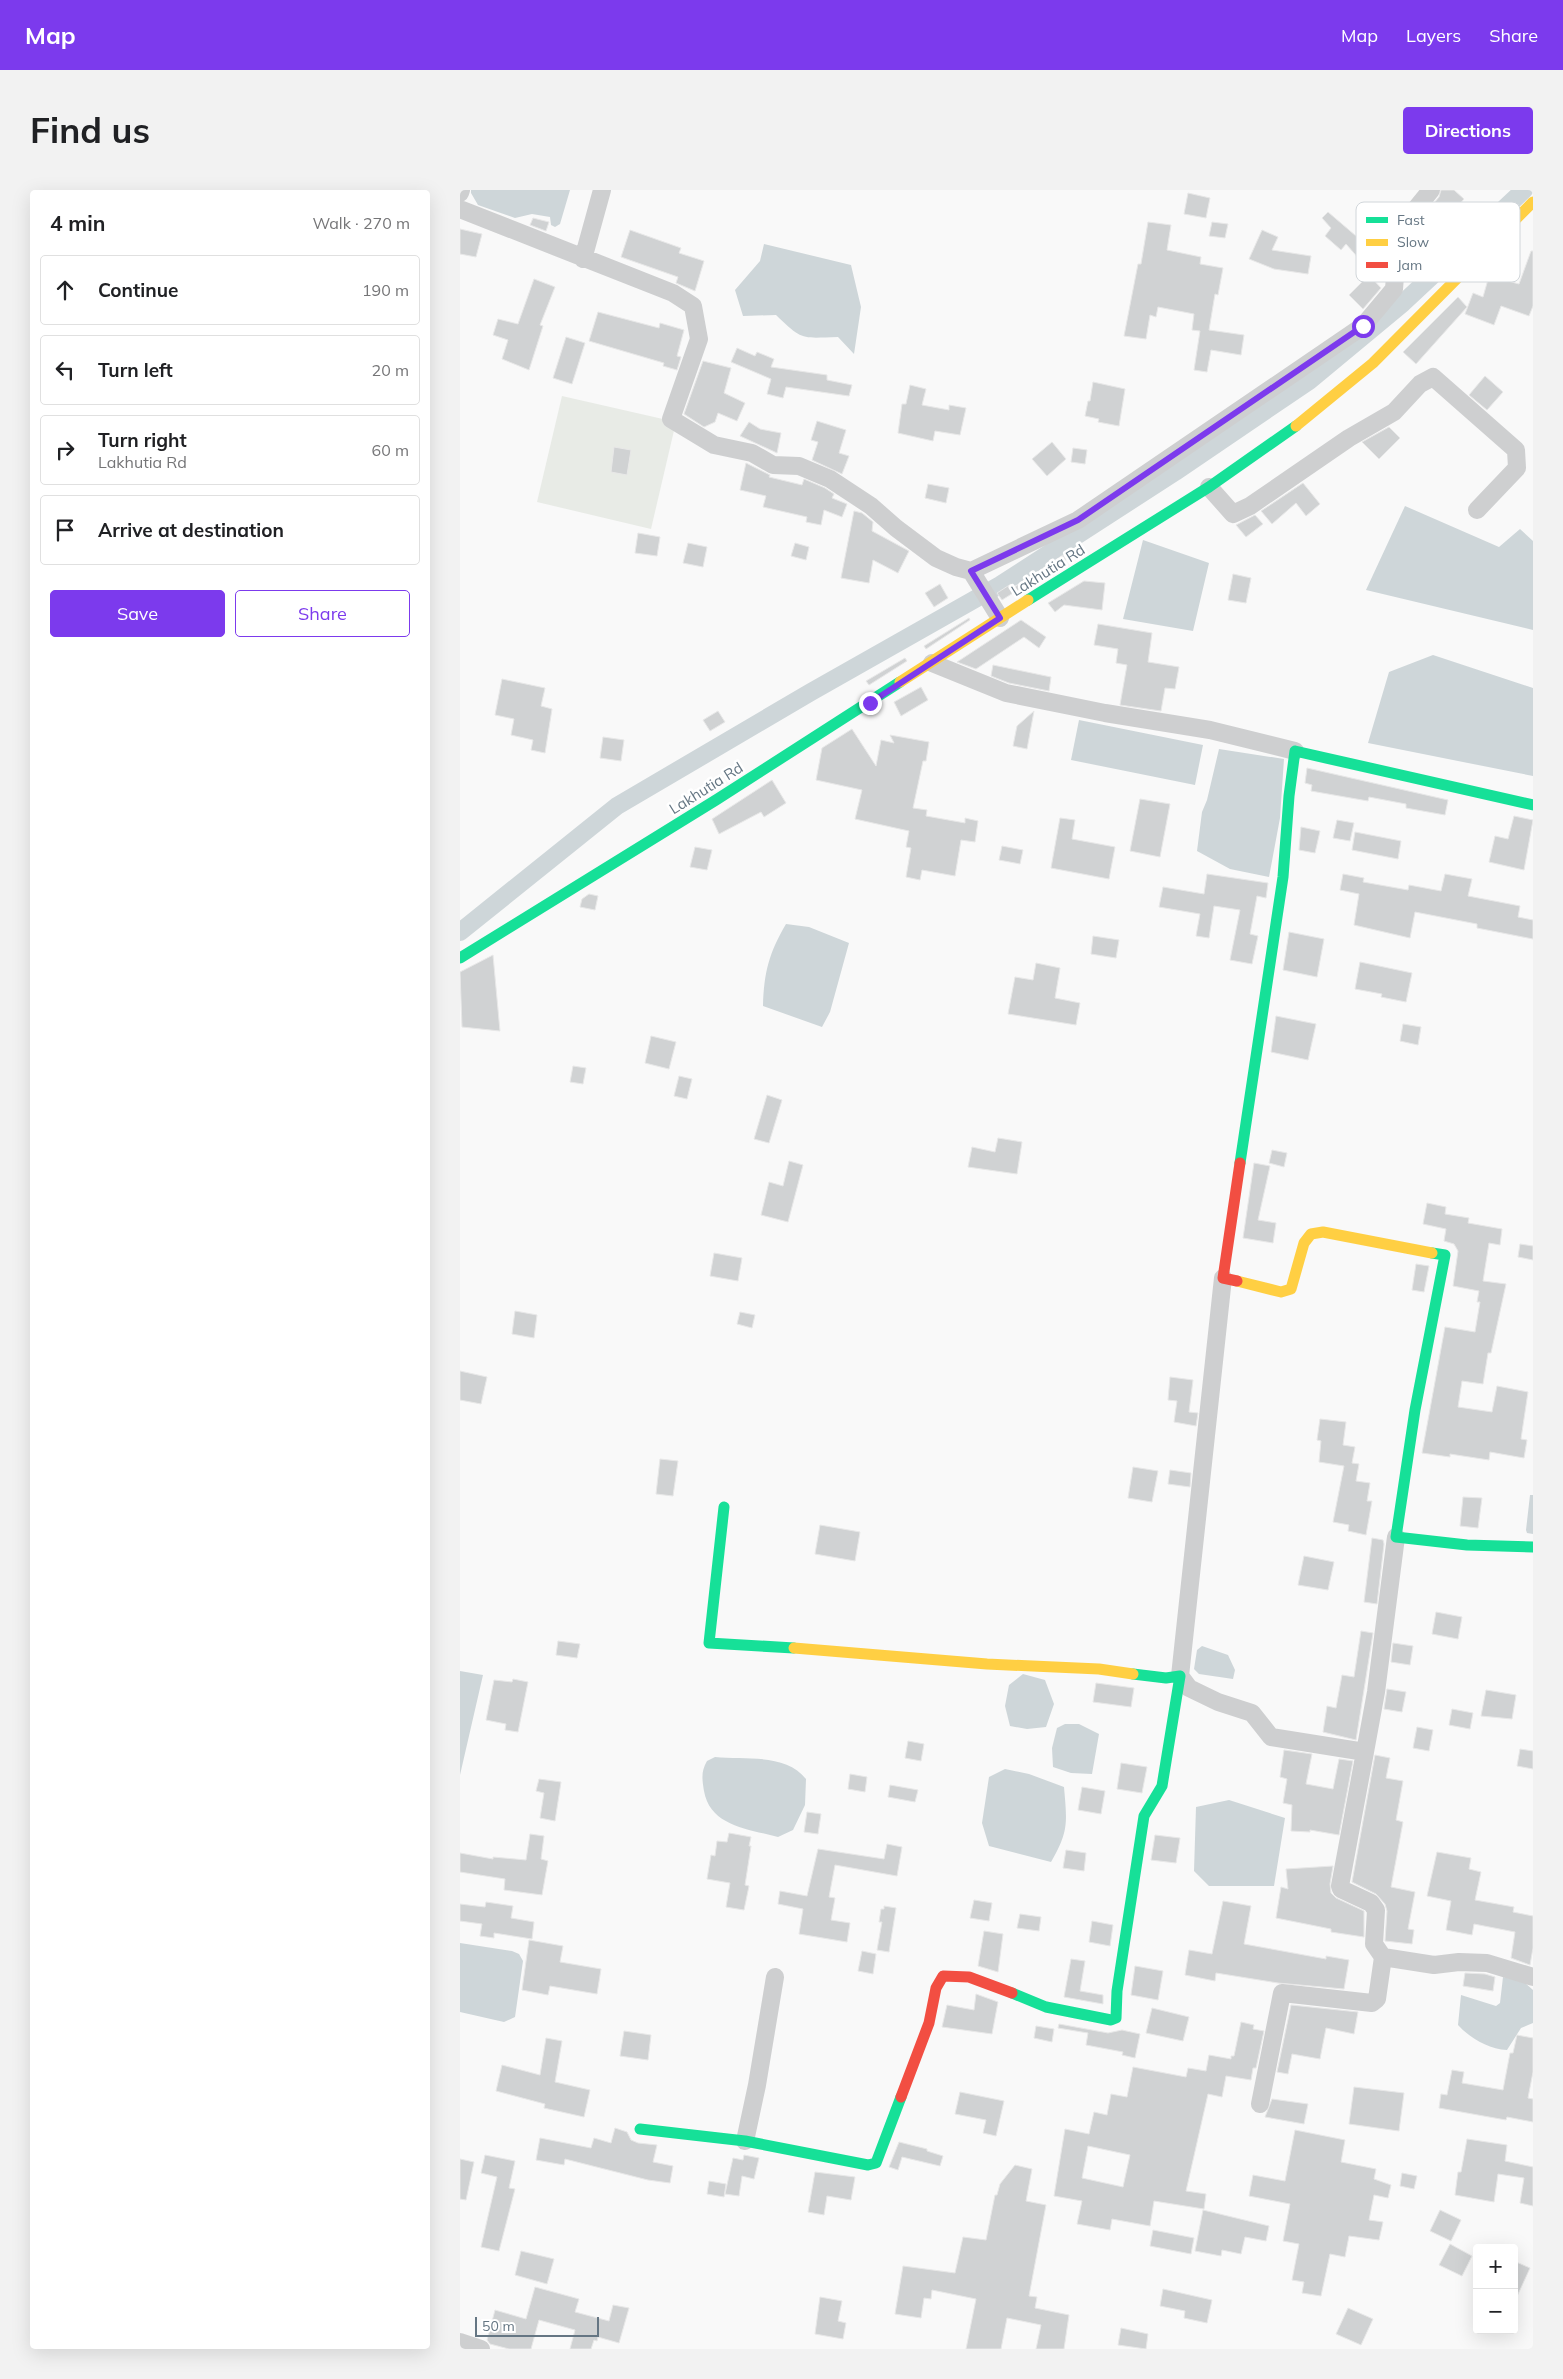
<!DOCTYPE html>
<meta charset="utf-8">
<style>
body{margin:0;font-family:Mulish,sans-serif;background:#f2f2f2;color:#202124}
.controls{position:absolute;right:15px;bottom:15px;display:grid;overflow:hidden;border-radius:5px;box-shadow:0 5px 20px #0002}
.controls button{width:45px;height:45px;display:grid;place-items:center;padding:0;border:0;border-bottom:1px solid #e0e0e0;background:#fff;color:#202124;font:25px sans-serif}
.scale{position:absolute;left:15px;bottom:12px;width:124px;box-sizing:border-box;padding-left:5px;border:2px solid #657683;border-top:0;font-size:14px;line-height:18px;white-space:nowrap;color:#657683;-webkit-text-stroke:4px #fff;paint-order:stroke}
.stop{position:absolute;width:15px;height:15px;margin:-11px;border:4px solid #7c3aed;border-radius:50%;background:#fff}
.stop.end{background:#7c3aed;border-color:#fff;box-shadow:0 1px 5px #0008}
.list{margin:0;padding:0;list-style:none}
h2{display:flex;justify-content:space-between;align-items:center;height:65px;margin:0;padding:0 20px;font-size:21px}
h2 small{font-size:16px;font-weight:400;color:#757577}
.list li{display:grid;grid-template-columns:32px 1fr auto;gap:15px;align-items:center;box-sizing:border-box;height:70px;margin:0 10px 10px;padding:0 10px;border:1px solid #e0e0e0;border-radius:5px}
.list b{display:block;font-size:19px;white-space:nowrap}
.list p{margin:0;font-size:16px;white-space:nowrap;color:#757577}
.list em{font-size:16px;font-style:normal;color:#757577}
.actions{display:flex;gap:10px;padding:15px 20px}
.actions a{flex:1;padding:11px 0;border:1px solid #7c3aed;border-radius:5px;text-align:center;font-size:18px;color:#7c3aed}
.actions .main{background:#7c3aed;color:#fff}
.icon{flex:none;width:28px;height:28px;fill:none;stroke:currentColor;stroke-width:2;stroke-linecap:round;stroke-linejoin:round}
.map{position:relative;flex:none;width:1073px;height:2159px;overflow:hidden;border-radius:5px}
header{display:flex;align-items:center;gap:30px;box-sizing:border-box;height:70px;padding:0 25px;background:#7c3aed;color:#fff}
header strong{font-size:24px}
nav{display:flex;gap:28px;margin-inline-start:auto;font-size:18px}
.intro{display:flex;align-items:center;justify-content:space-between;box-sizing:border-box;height:120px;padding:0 30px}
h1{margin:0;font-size:35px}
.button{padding:12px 22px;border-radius:5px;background:#7c3aed;color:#fff;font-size:18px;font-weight:700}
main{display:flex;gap:30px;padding:0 30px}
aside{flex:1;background:#fff;border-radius:5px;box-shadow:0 5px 20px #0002}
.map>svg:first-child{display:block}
.green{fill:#e8ebe6}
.water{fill:#ced6d9}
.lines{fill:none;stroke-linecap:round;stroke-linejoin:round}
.canal{stroke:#ced6d9;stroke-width:18}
.building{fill:#d0d2d3;stroke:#e8e8e8;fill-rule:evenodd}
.street{stroke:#cecfd0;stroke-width:18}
.fast{stroke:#16e098;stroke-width:11}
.slow{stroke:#ffcf43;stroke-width:11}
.jam{stroke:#f24e42;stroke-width:11}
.route{stroke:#7c3aed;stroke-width:6}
.labels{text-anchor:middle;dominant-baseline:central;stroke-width:5;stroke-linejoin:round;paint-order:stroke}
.street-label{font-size:15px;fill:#657683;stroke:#fff}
.key{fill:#fff;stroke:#d1d6da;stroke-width:1}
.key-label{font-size:14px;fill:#657683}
</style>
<header>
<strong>Map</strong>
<nav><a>Map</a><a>Layers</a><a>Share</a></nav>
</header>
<div class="intro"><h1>Find us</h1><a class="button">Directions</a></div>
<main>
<aside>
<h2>4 min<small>Walk · 270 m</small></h2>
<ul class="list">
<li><svg class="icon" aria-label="ahead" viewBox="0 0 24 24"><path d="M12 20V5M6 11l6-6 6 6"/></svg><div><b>Continue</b></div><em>190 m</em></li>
<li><svg class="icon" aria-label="left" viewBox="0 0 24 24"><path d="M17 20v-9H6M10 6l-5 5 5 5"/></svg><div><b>Turn left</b></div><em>20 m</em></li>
<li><svg class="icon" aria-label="right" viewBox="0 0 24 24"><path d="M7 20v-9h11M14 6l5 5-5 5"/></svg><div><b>Turn right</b><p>Lakhutia Rd</p></div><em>60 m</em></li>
<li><svg class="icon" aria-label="arrive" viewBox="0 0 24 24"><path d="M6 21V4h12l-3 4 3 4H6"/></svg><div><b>Arrive at destination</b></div></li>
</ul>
<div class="actions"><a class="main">Save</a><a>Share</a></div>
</aside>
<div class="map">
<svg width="1073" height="2159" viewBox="0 0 1073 2159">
<rect width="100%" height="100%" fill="#f9f9f9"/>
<path class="green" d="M102 206 216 232 191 339 77 312Z"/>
<path class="water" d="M11 0H110L100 34 95 37 91 35 90 27 72 24 55 28 18 15 11 3Z
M304 54 391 75 401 117 394 164 378 147C341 148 343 151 316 125L283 126 275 100 300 71Z
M945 316 1039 357 1060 339 1073 351V440L906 400Z
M683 350 749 373 733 441 663 429Z
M973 465 1073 498V586L908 553 929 482Z
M619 530 743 555 735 595 611 570Z
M759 559 824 569 820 628 809 687 770 679 737 661 742 622 747 610Z
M326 734 349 737 389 753 370 822 362 837 303 816C304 782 309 763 326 734Z
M1070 1305H1073V1344L1067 1343 1066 1340Z
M742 1456 768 1465 775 1480 773 1489 739 1484 734 1479 737 1460Z
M0 1481 23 1485 0 1585Z
M563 1484 585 1490 594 1514 586 1537 567 1539 550 1536 545 1516 549 1495Z
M605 1534H619L639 1544 632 1584 611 1583 593 1577 592 1558 597 1538Z
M255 1567C285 1570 326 1563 346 1589L345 1615 333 1640 318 1647C288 1639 250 1636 244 1601 242 1589 241 1581 247 1571Z
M545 1579 569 1584 604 1597C607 1632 609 1641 591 1672L529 1656 522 1633 529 1587Z
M769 1610 825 1628 814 1696H749L734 1681 736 1617Z
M0 1753 52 1761 59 1764 63 1771 55 1827 44 1832 0 1822Z
M1043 1787 1064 1792 1073 1800V1833L1061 1838 1047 1860C1028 1859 1010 1848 998 1835L1001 1805 1036 1816 1040 1813Z"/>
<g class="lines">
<path class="canal" d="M0 742 157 616 351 502 540 395 715 282 849 191 943 113 1064 0"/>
</g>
<path class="building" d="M981 0H994L1004 9 985 31 997 41 975 66 963 56 951 67 948 63 963 26 979 7Z
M728 3 750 8 746 28 724 24Z
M868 22 896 46 918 71 909 80 886 54 881 60 865 46 871 38 862 28Z
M73 28 89 32 86 41 70 35Z
M688 32 711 35 707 60 741 67 740 74 763 78 758 105 755 104 749 140 784 145 781 165 751 160 747 182 734 180 740 141 732 140 734 124 698 117 696 127 690 125 686 149 664 146 678 74H681Z
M752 32 768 34 765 48 749 46Z
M0 39 22 44 16 67 0 64Z
M170 40 221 58 219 63 244 71 235 101 216 93 218 87 161 67Z
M802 40 818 47 812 60 851 66 848 84 814 79 789 69Z
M1071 61H1073V116L1069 126 1041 116 1034 135 1005 124 1013 103 1023 107 1029 86 1059 94Z
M909 85 921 98 903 119 889 105Z
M74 89 95 97 80 135 83 136 69 180 42 169 48 150 33 145 38 129 58 134Z
M998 107 1007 117 956 174 943 162Z
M138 122 199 138 200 133 224 140 217 166 221 167 217 180 203 176 204 173 129 151Z
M106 147 125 153 112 194 93 188Z
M277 158 295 166 297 162 314 169 311 177 367 185V190L392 195 389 206 326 197 323 208 307 204 311 189 271 172Z
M243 171 271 178 264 203 285 213 277 231 258 223 255 232 244 237 224 224Z
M1025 186 1043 202 1027 220 1009 205Z
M633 192 665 199 659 236 638 232 639 229 625 226 628 211H630Z
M450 195 466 199 462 215 489 220V215L506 218 500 245 475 241 473 251 438 243 442 214H446Z
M357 231 386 240 379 263 389 266 382 284 352 270 358 252 351 250Z
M289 232 300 239 321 243 317 263 280 246Z
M929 237 940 248 919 269 902 252Z
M592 252 606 269 587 286 572 269Z
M154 257 171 260 167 285 151 282Z
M613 258 627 260 625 274 611 272Z
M286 273 310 285 309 287 342 295 344 289 365 298 374 304 372 308 387 314 382 327 364 320 361 335 346 332 347 327 303 317 306 306 280 300Z
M843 293 860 314 846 326 836 313 812 334 801 321Z
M468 294 489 298 486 313 465 308Z
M394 321 402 323 413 332 412 341 449 361 438 383 413 370 409 393 381 388Z
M795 325 803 334 786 347 776 335Z
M178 343 200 347 197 366 175 363Z
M228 353 247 357 243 377 223 373Z
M335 353 349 357 346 370 331 366Z
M603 365 606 370 542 410 537 403 551 394 553 398Z
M773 384 791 388 786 413 768 410Z
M624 391 645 393 642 420 604 415 595 422 588 413Z
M480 394 488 408 474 417 465 403Z
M509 428 510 430 466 459 464 456Z
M561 430 586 447 579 458 564 447 516 479 497 472Z
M638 434 692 443 688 472 719 477 715 499 705 498 701 521 660 515 667 475 656 473 658 459 634 455Z
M445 468 447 471 409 495 406 491Z
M533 475 591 487 589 501 549 493 531 486Z
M42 489 85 498 81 516 92 519 85 563 71 560 73 550 51 545 54 529 35 525Z
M461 497 468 510 441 526 434 512Z
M258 521 265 532 250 541 243 530Z
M574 521 567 559 553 556 557 536Z
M392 539 416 576 421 550 434 553 430 545 469 552 466 571H463L453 618 467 620 466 626 505 633V628L518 631 515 652 501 650 495 686 462 680 460 690 446 687 451 658 446 657 449 641 395 629 402 600 356 590 362 558Z
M143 547 164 550 161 571 140 568Z
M847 578 988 610 985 625 946 618V614L909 607 908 611 851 601 852 595 845 593Z
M312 590 326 613 304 627 301 622 259 644 252 629Z
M680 609 710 614 700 667 670 661Z
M1054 626 1073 630 1064 680 1029 672 1035 646 1048 649Z
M600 628 615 630 612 649 655 657 649 689 591 678Z
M877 630 894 633 890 651 873 648Z
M841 637 860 641 855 663 839 660Z
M895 642 941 651 938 669 892 660Z
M542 656 563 660 560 674 539 670Z
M235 657 252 660 247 680 230 677Z
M747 684 808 693 806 708 797 706 790 744 798 746 792 774 770 770 780 720 754 716 749 748 736 746 740 724 699 717 703 697 744 704Z
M883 684 904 688 903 692 948 700 949 695 981 701 985 684 1012 689 1008 706 1060 716 1058 727 1073 730V749L1017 738V734L955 722 950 748 894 735 899 704 880 700Z
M129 704 138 706 135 720 120 717 122 709Z
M829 742 864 749 857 787 823 780Z
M633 746 659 750 656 768 631 764Z
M33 765 40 841 2 837 0 782Z
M900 772 952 783 946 812 921 807 922 804 895 799Z
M576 773 600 778 595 808 620 813 616 835 548 824 555 787 573 790Z
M816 826 856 834 848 870 811 862Z
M943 834 961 837 958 855 940 851Z
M191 846 216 852 209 879 185 873Z
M113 876 126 878 123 894 110 892Z
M219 886 232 889 227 909 214 906Z
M307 905 322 910 309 953 294 949Z
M538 948 562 952 557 984 508 977 512 957 535 962Z
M812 960 827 963 824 977 809 973Z
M329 971 343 975 328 1032 301 1025 309 992 323 996Z
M794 973 810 976 798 1030 816 1033 813 1053 783 1048Z
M967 1013 986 1017 985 1024 1009 1028 1008 1033 1042 1039 1040 1055 1029 1053 1023 1091 1046 1094 1031 1163H1028L1023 1194 1002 1191 998 1217 1032 1222 1037 1196 1068 1202 1061 1249 1067 1250 1064 1268 1030 1262 1029 1270 990 1264V1267L962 1263 985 1137 1015 1142 1020 1112H1017L1019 1101 993 1096 998 1061 994 1054 984 1051 986 1039 963 1034Z
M1060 1054 1073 1056V1070L1058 1067Z
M254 1063 282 1068 278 1091 250 1086Z
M956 1074 969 1076 964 1102 952 1100Z
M55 1121 77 1125 74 1148 52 1144Z
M280 1122 295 1125 292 1138 277 1134Z
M0 1181 27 1187 21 1214 0 1210Z
M710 1187 733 1190 729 1222 738 1223 736 1236 714 1232 717 1211 708 1210Z
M860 1229 886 1232 883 1255 895 1257 892 1273 899 1274 896 1291 910 1293 907 1311H912L906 1345 888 1341 889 1335 873 1332 884 1276 859 1272 861 1251 857 1250Z
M200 1269 218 1271 213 1306 196 1304Z
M673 1277 698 1281 692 1312 668 1308Z
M710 1280 731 1283 730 1297 708 1294Z
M1003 1307 1022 1308 1018 1338 1000 1336Z
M360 1335 400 1342 395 1371 355 1364Z
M912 1348 923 1350 924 1354 917 1414 904 1412Z
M844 1366 874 1372 868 1400 838 1395Z
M976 1422 1002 1427 998 1449 972 1444Z
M901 1441 913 1443 896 1550 863 1542 867 1516 876 1518 882 1485 894 1487Z
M98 1451 120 1454 117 1468 96 1465Z
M933 1453 953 1456 950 1475 931 1472Z
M53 1489 68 1492 58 1542 45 1540 46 1534 26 1530 34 1490 52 1492Z
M636 1493 674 1498 671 1517 633 1512Z
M927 1499 946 1502 942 1522 924 1519Z
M1026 1500 1056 1505 1052 1529 1021 1526Z
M992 1519 1013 1523 1010 1539 989 1535Z
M957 1537 973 1540 969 1561 953 1558Z
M448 1551 464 1554 461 1571 445 1568Z
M1060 1559 1073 1561V1579L1057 1576Z
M824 1560 852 1564 846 1594 873 1599 879 1569 893 1571 879 1645 850 1640V1642L831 1641 832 1615 823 1613 827 1589 820 1587Z
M915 1565 930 1568 926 1588 943 1591 936 1630 943 1632 931 1697 955 1702 948 1739 954 1740 952 1754 925 1751 927 1721 925 1714 916 1704 892 1692Z
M661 1573 687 1577 682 1603 657 1599Z
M390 1584 407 1587 405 1602 388 1599Z
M79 1589 101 1592 95 1631 80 1628 84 1603 76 1601Z
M430 1595 458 1600 455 1612 428 1607Z
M622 1597 645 1601 641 1624 618 1620Z
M347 1622 361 1624 358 1644 344 1642Z
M269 1643 291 1647 289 1656H291L285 1695 289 1696 284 1720 266 1717 270 1693 247 1689 251 1665 255 1666 257 1651 267 1652Z
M70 1644 84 1646 81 1669 88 1671 82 1705 44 1700 45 1689 0 1682V1663L33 1669V1667L66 1670Z
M695 1645 720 1648 716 1673 691 1670Z
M427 1654 442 1657 437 1686 375 1675 369 1707 375 1708 371 1730 390 1733 387 1752 339 1744 343 1719 318 1714 320 1701 347 1706 358 1659 424 1669Z
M606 1660 626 1663 624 1681 603 1678Z
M977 1662 1011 1668 1009 1679 1021 1682 1015 1710 1054 1717 1053 1722 1073 1726V1758L1070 1775 1051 1768 1055 1742 1014 1734 1012 1745 986 1740 991 1711 967 1706Z
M873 1676 870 1694 871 1703 876 1708 904 1721V1747L871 1742V1739L816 1728 821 1697 828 1699 826 1679Z
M514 1710 532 1713 529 1731 510 1728Z
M763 1711 791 1716 784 1754 866 1769V1766L889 1770 884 1799 818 1793 756 1783 755 1791 725 1785 729 1760 752 1764Z
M26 1712 53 1716 51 1728 74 1732 72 1749 34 1743V1748L20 1746 22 1734 0 1731V1714L25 1717Z
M424 1716 436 1718 429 1762 417 1760 422 1732H419L421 1719H424Z
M560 1724 581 1727 579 1741 557 1738Z
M632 1731 653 1735 650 1756 629 1752Z
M524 1741 543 1744 538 1782 518 1776Z
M69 1750 103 1756 100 1772 141 1779 137 1804 90 1796 88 1805 62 1800Z
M402 1761 416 1764 413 1784 398 1781Z
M611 1769 625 1771 620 1801 643 1805V1814L604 1807Z
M675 1776 703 1781 698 1810 671 1805Z
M1005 1783 1025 1784 1035 1787 1033 1801 1003 1796Z
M516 1804 538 1812 532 1844 482 1837 487 1815 514 1820Z
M831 1815 898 1822 894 1844 866 1838 860 1869 832 1864 828 1884 817 1882Z
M692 1818 729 1827 723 1851 686 1843Z
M781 1832 794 1835 793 1839 804 1841 796 1878H793L791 1890 766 1886 762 1907 748 1904 726 2001 746 2004 744 2019 694 2011 690 2036 652 2029 650 2040 617 2034 622 2011 594 2006 605 1939 629 1944 634 1922 647 1925 651 1904 667 1907 673 1877 726 1887 728 1878 746 1881 749 1865 771 1869V1866H774ZM628 1956 670 1965 663 1997 622 1988Z
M599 1834 648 1843 662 1840 680 1844 675 1868 662 1865 663 1862 626 1855 628 1843 598 1838Z
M576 1836 594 1839 592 1852 574 1848Z
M164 1841 191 1845 188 1870 160 1866Z
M1057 1845 1073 1848V1882L1068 1908 1073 1909V1932L1047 1927 1046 1930 979 1918 981 1904 987 1905 992 1880 1004 1882 1002 1893 1043 1900 1050 1863H1053Z
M86 1848 102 1851 95 1892 130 1900 124 1927 84 1918 85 1914 36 1901 42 1875 80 1885Z
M894 1897 944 1903 939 1941 889 1934Z
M500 1902 544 1911 536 1946 523 1943 526 1930 495 1924Z
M812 1909 848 1914 844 1934 805 1927Z
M155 1938 167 1942 171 1950 178 1953 197 1955 193 1972 213 1976 210 1993 188 1990 105 1969 104 1975 76 1970 80 1948 131 1958 134 1948 151 1953Z
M835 1940 885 1950 881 1972 916 1979 914 1989 931 1995 928 2008 914 2005 909 2030 923 2032 919 2050 889 2046 885 2067 870 2064 861 2106 842 2103 844 2092 832 2090 839 2054 823 2051 830 2014 789 2006 793 1985 825 1991Z
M1007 1949 1047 1955 1045 1971 1073 1977V2016L1060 2013 1064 1988 1038 1984 1034 2012 995 2005 998 1982H1001Z
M439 1952 467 1959V1961L483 1966 480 1976 442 1967 438 1980 429 1977Z
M25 1965 55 1971 49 1998 55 1999 39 2061 21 2057 37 1987 21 1983Z
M284 1965 299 1968 294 1989 282 1986 279 2006 265 2004 273 1968 283 1970Z
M0 1969 14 1972 6 2010 0 2009Z
M555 1975 572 1979 566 2011 586 2015 569 2106 577 2107 575 2118 609 2125 604 2159H576L581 2135 547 2128 541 2159H506L516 2109 472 2100 471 2109 464 2108 461 2128 435 2124 443 2076 495 2083 503 2047 526 2050 535 2005H537L540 1994Z
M355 1982 395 1987 391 2010 367 2006 364 2025 348 2022Z
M942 1983 957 1986 954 1999 940 1996Z
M249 1991 266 1994 264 2007 247 2004Z
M743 2020 809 2036 806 2051 785 2047 781 2064 762 2060 761 2066 735 2061Z
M980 2020 1001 2030 991 2051 970 2041Z
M693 2040 734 2048 731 2064 690 2056Z
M990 2054 1012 2066 1002 2086 979 2075Z
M61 2061 94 2069 87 2094 55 2085Z
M1054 2071 1070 2078 1054 2113Z
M75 2097 119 2109 115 2122 149 2131 153 2115 169 2118 159 2153 138 2147 137 2151 134 2150 131 2159H110L115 2140 79 2130 71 2159H49L30 2154 27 2150 35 2120 66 2129Z
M703 2099 752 2110 747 2133 724 2128 725 2121 700 2116Z
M360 2107 382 2111 378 2131 386 2133 383 2149 355 2144Z
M888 2118 913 2129 901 2155 876 2144Z
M661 2138 688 2144 686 2159 658 2155Z"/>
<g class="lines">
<path class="street" d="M0 3 1 0
M0 19 213 103 233 116 239 149 211 229 254 255 292 263 313 275 339 276 370 289 411 316 436 338 476 368 496 377 511 381 618 330 903 136 934 99 937 62 954 21 971 0
M123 69 142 0
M749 297 773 324 790 316 889 248 934 222 960 194 973 187 1056 260 1057 278 1017 320
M511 381 540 428
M472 473 546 503 645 523 750 540 835 561
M763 1088 720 1486 729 1498 758 1512 792 1523 811 1547 905 1562 916 1502 936 1347
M923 1767 974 1775 999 1772 1027 1773 1073 1787
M800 1914 822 1803 912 1813 917 1809 923 1767 914 1754 916 1720 911 1713 881 1699 880 1696 905 1562
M285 1951 297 1895 315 1787
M0 2152 21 2159"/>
<path class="fast" d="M568 410 749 297 836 236
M0 768 256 610 440 492
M780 973 823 687 829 606 835 561 1073 615
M972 1063 985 1065 955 1220 936 1347 1007 1355 1073 1357
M264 1317 249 1453 334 1458
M552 1803 586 1817 651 1830 656 1828 657 1801 684 1626 702 1596 720 1486 706 1488 673 1484
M180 1939 285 1951 408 1975 416 1973 441 1907"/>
<path class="slow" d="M836 236 913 173 1073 12
M440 492 568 410
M777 1091 821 1102 831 1099 844 1053 851 1044 863 1042 972 1063
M334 1458 527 1474 639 1479 673 1484"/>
<path class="jam" d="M777 1091 763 1088 780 973
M441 1907 469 1833 476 1798 483 1786 509 1787 552 1803"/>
</g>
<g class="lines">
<path class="route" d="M410 513 540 428 511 381 618 330 903 136"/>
</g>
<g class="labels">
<g class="street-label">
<text transform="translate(588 380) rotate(-32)">Lakhutia Rd</text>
<text transform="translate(246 598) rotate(-32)">Lakhutia Rd</text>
</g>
</g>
<rect x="896" y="12" width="164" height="80" rx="8" class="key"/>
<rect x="906" y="27" width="22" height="6" fill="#16e098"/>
<rect x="906" y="49" width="22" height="7" fill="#ffcf43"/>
<rect x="906" y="72" width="22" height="6" fill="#f24e42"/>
<g class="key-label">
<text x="937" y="35">Fast</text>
<text x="937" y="57">Slow</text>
<text x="937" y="80">Jam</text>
</g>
</svg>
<div class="controls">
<button>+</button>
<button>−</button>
</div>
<div class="scale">50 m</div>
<div class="stop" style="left:903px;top:136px"></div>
<div class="stop end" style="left:410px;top:513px"></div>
</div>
</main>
